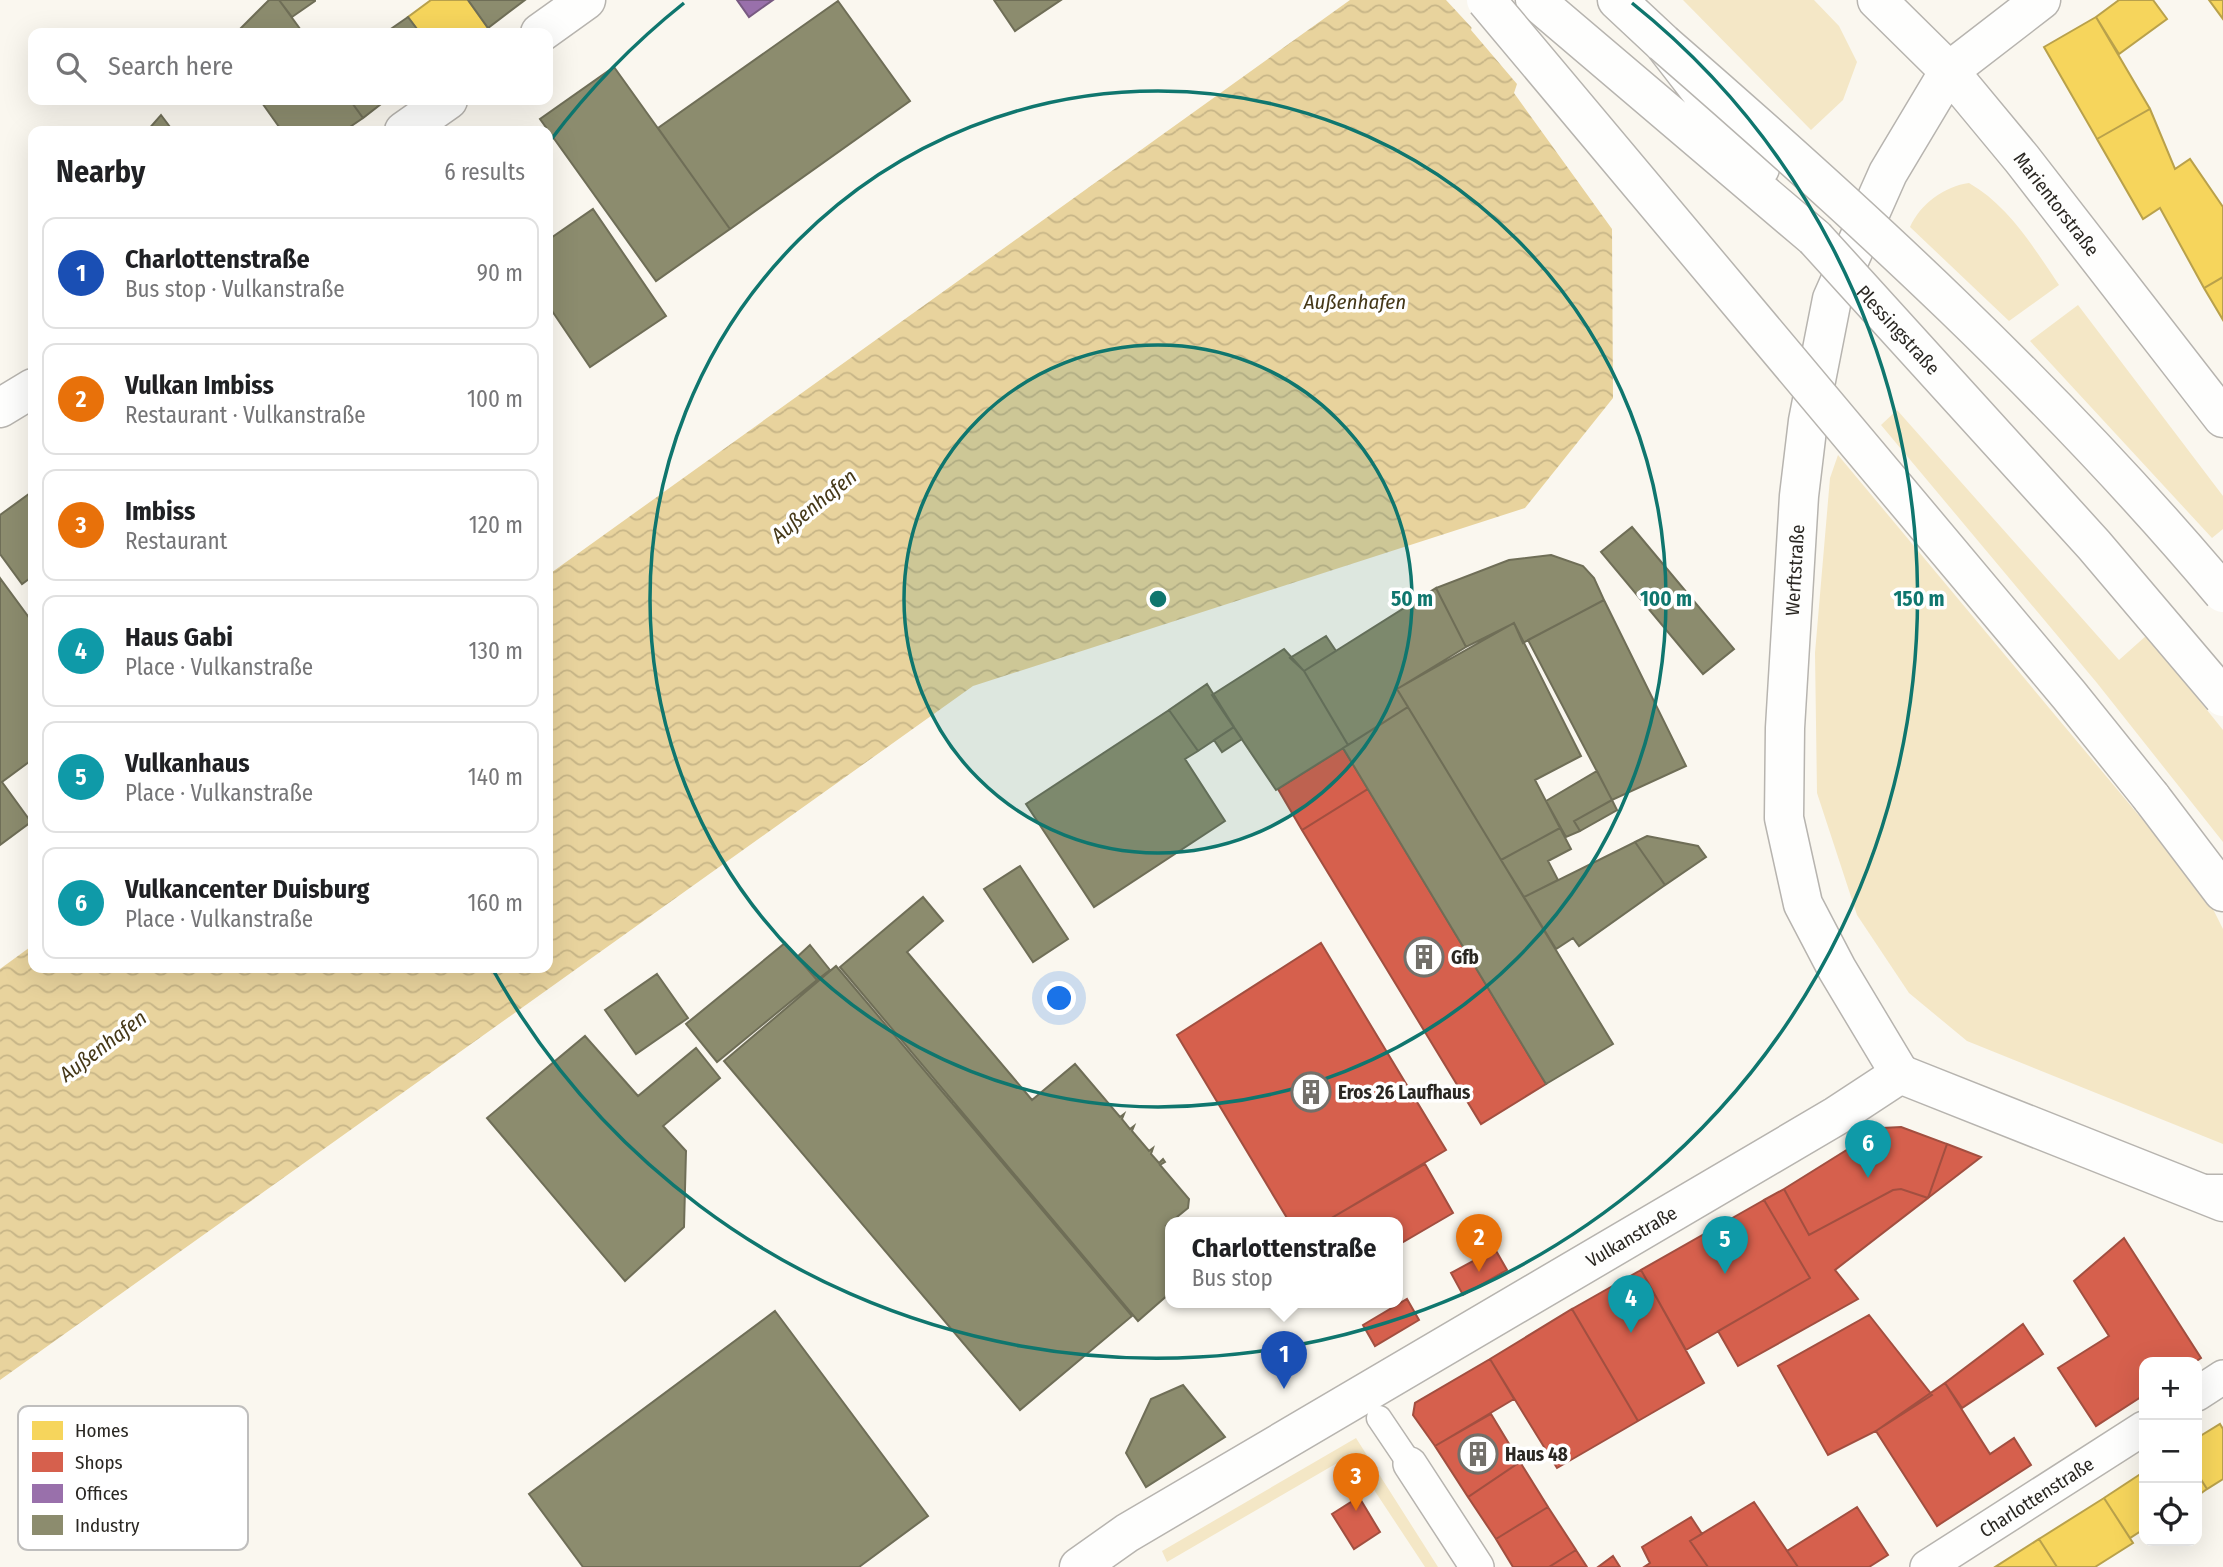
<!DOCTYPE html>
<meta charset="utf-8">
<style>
body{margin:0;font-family:"Fira Sans Condensed",sans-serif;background:#f6f6f6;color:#202124}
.controls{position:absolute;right:21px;bottom:21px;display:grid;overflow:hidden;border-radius:14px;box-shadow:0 7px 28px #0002}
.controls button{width:63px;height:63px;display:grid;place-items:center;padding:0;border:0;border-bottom:2px solid #e0e0e0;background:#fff;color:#202124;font:35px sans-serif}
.you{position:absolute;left:1060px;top:999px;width:24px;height:24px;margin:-18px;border:5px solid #fff;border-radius:50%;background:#1a73e8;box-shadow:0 0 0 10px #1a73e833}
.badge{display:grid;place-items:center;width:46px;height:46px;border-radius:50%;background:#0b8043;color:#fff;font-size:23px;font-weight:700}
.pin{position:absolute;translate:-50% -58px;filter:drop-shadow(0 2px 4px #0008)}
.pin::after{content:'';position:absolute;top:37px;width:24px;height:21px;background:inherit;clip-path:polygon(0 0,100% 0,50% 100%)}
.popup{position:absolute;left:1165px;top:1217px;width:238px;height:91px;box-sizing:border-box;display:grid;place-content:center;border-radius:14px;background:#fff;filter:drop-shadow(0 2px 5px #0005);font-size:23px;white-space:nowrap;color:#757577}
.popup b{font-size:26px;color:#202124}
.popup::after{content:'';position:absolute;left:50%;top:100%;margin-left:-14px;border:14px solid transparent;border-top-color:#fff}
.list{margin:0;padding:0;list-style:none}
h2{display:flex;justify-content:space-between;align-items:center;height:91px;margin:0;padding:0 28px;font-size:30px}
h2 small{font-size:23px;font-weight:400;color:#757577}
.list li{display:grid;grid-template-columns:46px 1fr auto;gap:21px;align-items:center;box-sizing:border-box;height:112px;margin:0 14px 14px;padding:0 14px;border:2px solid #e0e0e0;border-radius:14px}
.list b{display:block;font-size:26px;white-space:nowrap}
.list p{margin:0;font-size:23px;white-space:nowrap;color:#757577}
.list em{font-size:23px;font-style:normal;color:#757577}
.icon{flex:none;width:38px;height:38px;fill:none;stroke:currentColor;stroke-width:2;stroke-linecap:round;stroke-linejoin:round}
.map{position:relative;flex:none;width:2223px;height:1567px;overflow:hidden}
.search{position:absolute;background:#fff;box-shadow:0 7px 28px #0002;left:28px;top:28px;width:525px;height:77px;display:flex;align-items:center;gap:18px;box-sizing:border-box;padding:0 24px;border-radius:14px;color:#757577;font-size:26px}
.panel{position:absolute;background:#fff;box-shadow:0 7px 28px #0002;left:28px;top:126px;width:525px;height:847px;border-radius:14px}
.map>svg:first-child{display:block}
.green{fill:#f4e7c6}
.water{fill:url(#water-waves)}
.pier{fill:#faf7ef}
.homes{fill:#f6d55c;stroke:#b9a14b;stroke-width:2}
.shops{fill:#d6604d;stroke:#a24f40;stroke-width:2}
.offices{fill:#9970ab;stroke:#785a82;stroke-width:2}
.industry{fill:#8c8c6e;stroke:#6f6e57;stroke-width:2}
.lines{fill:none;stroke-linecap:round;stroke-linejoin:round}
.pedestrian-casing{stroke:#b7b4af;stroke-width:27}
.minor-casing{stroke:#b7b4af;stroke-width:36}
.tertiary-casing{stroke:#b7b4af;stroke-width:41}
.secondary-casing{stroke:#b7b4af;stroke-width:41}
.trunk-casing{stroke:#b7b4af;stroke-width:41}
.pedestrian{stroke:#fefefd;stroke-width:24}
.minor{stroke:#fefefd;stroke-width:33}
.tertiary{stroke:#fefefd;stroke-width:38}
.secondary{stroke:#fefefd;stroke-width:38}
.trunk{stroke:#fefefd;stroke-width:38}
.trunk-bridge-casing{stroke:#b7b4af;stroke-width:41;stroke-linecap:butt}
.trunk-bridge{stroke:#fefefd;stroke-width:38}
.ring{fill:none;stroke:#0f766e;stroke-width:3.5}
.labels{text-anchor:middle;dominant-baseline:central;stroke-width:7;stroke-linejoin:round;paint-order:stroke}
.street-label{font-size:19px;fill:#2a2722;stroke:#fff}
.poi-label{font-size:19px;font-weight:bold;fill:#2a2722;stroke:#fff;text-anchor:start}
.water-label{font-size:21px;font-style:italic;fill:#453818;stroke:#fff}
.key{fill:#fff;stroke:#bfbebd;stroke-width:2}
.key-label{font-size:19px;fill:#2a2722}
.centre{fill:#0f766e;stroke:#fff;stroke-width:3.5}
.ring-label{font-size:21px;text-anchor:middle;font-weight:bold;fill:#0f766e;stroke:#fff;stroke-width:7;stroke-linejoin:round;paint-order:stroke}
</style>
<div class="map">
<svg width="2223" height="1567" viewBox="0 0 2223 1567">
<defs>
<pattern id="water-waves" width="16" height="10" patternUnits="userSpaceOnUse" patternTransform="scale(1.75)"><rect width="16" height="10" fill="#e8d39d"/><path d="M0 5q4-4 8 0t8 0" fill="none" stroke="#c7b587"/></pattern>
</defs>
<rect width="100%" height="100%" fill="#faf7ef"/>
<path class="green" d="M1683 0H1814L1839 26 1857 62 1843 100 1811 130Z
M1969 183C2009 206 2034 248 2059 285L2009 321 1910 227C1920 204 1945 186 1969 183Z
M2078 305 2223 496V529L2212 538 2030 341Z
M1897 410 2119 660 2147 635 2223 730V842L2097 683 1881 425Z
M1838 455 2207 897 2223 929V1144L1967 1041 1909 993 1857 915 1817 793 1815 653 1830 478Z
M1356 1438 1438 1567H1425L1351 1455 1167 1562 1162 1551Z"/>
<path class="water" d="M1350 0H1495L1475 16 1471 30 1517 84 1514 93 1612 229 1613 398 1525 508 973 686 0 1380V969L33 945V968H548V575Z"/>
<path class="pier" d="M1446 0H1499L1478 18 1475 29 1497 55Z"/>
<path class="homes" d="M431 0H468L488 28 481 33H420L408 17Z
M2119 0H2153L2167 19 2119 54 2096 17Z
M2209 0H2223V19Z
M2096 17 2150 109 2097 139 2044 47Z
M2150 109 2175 169 2190 159 2223 207V277L2204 288 2160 208 2143 219 2097 139Z
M2223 277V320L2204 288Z
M2220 1424 2223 1429V1479L2207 1489 2197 1473V1438Z
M2142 1473 2144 1529 2130 1538 2104 1498Z
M2197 1473 2207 1489 2197 1496Z
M2104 1498 2133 1543 2095 1567H2057L2039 1539Z
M2039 1539 2057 1567H1995Z"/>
<path class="shops" d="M1343 748 1368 789 1302 830 1278 789Z
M1368 789 1546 1084 1481 1124 1302 830Z
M1321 943 1446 1150 1323 1223H1290L1177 1035Z
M1901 1127 1947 1144 1928 1198 1901 1189 1893 1190 1809 1235 1784 1189 1882 1128Z
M1947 1144 1981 1157 1928 1198Z
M1425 1164 1453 1213 1398 1245V1223H1323Z
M1784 1189 1809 1235 1893 1190 1901 1189 1928 1198 1835 1270 1858 1299 1738 1366 1718 1331 1810 1278 1764 1200Z
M1764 1200 1810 1278 1686 1350 1641 1270Z
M2124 1238 2201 1358 2195 1362H2144V1395L2096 1426 2058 1368 2109 1336 2074 1281Z
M1495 1249 1507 1270 1463 1295 1451 1273Z
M1641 1270 1704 1383 1638 1421 1572 1309Z
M1407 1299 1419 1320 1375 1346 1363 1325Z
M1572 1309 1638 1421 1557 1468 1490 1359Z
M1869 1315 1932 1395 1876 1431 1828 1455 1778 1366Z
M2023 1324 2043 1354 1962 1408 1945 1383Z
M1490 1359 1514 1399 1435 1446 1413 1415 1415 1403Z
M1945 1383 1990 1454 2014 1438 2031 1465 1937 1526 1876 1431Z
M1491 1414 1520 1462 1468 1497 1435 1446Z
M1520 1462 1548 1507 1496 1539 1468 1497Z
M1359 1497 1380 1532 1354 1549 1332 1514Z
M1754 1502 1798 1567H1708L1690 1541Z
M1548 1507 1576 1550 1549 1567H1513L1496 1539Z
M1857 1507 1888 1555 1869 1567H1798L1787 1551Z
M1691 1517 1702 1534 1690 1541 1708 1567H1644L1650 1563 1642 1547Z
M1576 1550 1587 1567H1549Z
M1613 1556 1620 1567H1598Z"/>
<path class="offices" d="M737 0H773L749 17Z"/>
<path class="industry" d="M269 0H279L303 33H236Z
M279 0H315V1L292 17Z
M468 0H525L488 28Z
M994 0H1061L1015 31Z
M838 1 910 101 730 229 658 128Z
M408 17 420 33H385Z
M614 67 730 229 656 281 540 119Z
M260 100H350L363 118 344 131H282Z
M350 100H378L381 104 363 118Z
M161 115 173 131H147Z
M593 209 666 316 590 367 548 305V240Z
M33 491V576L22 584 0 554V515Z
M1632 527 1734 649 1703 674 1601 552Z
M1551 555 1583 566 1594 578 1604 600 1523 643 1514 623 1466 647 1436 588 1509 560Z
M0 578 33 623V759L2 782 31 822 0 845Z
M1436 588 1466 647 1397 689 1408 707 1348 745 1304 671Z
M1604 600 1686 766 1612 800 1528 640Z
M1514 623 1581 756 1535 780 1560 828 1501 860 1397 689Z
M1326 636 1336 651 1304 671 1290 658Z
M1284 649 1304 671 1348 745 1276 790 1212 695Z
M1207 684 1234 727 1198 751 1169 710Z
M1408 707 1613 1044 1546 1084 1343 748Z
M1169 710 1198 751 1185 759 1225 821 1094 907 1026 804Z
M1234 727 1242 739 1222 752 1214 740Z
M1597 771 1612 800 1574 821 1580 831 1566 837 1546 801Z
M1612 800 1617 810 1580 831 1574 821Z
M1560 828 1571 849 1548 861 1558 880 1524 897 1501 860Z
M1647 836 1698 846 1706 857 1665 885 1635 842Z
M1635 842 1665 885 1579 946 1573 938 1556 949 1524 897Z
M1020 866 1068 939 1033 962 984 889Z
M923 897 943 921 907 952 1032 1100 1075 1064 1120 1117 1124 1114 1122 1119 1130 1129 1134 1126 1132 1131 1149 1151 1153 1148 1151 1154 1159 1163 1163 1159 1165 1162 1160 1165 1189 1199 1188 1208 1166 1226 1170 1231V1293L1138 1321 840 967Z
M785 943 817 980 717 1062 686 1024Z
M810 945 830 970 817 980 797 957Z
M836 966 1132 1316 1020 1410 724 1061Z
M657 974 688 1018 636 1054 605 1010Z
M585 1036 638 1096 696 1048 720 1078 663 1126 686 1151 684 1227 625 1281 487 1118Z
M775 1311 928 1516 859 1567H583L529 1494Z
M1183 1385 1225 1437 1146 1487 1126 1453 1151 1399Z"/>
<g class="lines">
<g class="pedestrian-casing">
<path id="pedestrian" d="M1379 1418 1410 1464"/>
</g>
<g class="minor-casing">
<g id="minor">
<path d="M2197 1394 2223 1377"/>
<path d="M1410 1464 1477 1567"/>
<path id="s1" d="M1927 1567 2144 1428"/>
</g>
</g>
<g class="tertiary-casing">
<path id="tertiary" d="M1877 0 1949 71 2041 0
M540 33 586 0
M404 131 448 100
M0 408 33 388"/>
</g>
<g class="secondary-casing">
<g id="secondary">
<path id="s2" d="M1900 1074 1837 969 1803 904 1784 818 1785 728 1799 496 1808 421 1832 299 1888 173 1949 71 2022 159 2223 418"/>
<path d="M1900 1074 2223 1202"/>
<path id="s3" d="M1079 1567 1127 1533 1836 1116 1900 1074"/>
</g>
</g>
<g class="trunk-casing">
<path id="trunk" d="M1535 0 1815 238
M1617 0 1663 43 1760 168
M2151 797 2223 892
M2206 1194H2223"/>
</g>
<use href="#pedestrian" class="pedestrian"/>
<use href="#minor" class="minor"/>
<use href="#tertiary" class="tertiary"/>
<use href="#secondary" class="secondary"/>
<use href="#trunk" class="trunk"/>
<g class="trunk-bridge-casing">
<g id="trunk-bridge">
<path d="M1486 0 2069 695 2151 797"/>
<path d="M1663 43C1860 214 2055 393 2223 593"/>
<path id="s4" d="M1815 238 2094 545 2223 697"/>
</g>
</g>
<use href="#trunk-bridge" class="trunk-bridge"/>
</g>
<circle cx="1158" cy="599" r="254" fill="#0f766e" fill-opacity=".12"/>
<g class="ring">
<circle cx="1158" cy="599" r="254"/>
<circle cx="1158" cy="599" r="508"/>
<path d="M550 141A761 761 0 0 1 684 3M1632 3A761 761 0 1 1 492 968"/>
</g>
<defs>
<g id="building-ring" transform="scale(2.0125)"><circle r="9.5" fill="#fff" stroke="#73706a" stroke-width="1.5"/><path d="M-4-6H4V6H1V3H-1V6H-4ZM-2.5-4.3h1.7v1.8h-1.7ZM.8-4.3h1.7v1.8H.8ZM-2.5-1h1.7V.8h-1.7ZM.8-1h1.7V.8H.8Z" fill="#73706a"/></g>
</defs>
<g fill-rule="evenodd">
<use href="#building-ring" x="1424" y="957"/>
<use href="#building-ring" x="1311" y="1092"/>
<use href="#building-ring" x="1478" y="1454"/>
</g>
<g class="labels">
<g class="street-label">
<text stroke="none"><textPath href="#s2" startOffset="1234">Marientorstraße</textPath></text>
<text stroke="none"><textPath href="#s4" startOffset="124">Plessingstraße</textPath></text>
<text stroke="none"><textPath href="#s2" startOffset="532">Werftstraße</textPath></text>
<text stroke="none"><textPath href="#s3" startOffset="644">Vulkanstraße</textPath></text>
<text stroke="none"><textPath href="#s1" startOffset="130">Charlottenstraße</textPath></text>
</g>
<g class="poi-label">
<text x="1451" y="957">Gfb</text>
<text x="1338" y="1092">Eros 26 Laufhaus</text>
<text x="1505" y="1454">Haus 48</text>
</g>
<g class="water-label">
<text x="1355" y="302">Außenhafen</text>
<text transform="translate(814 506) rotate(-39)">Außenhafen</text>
<text transform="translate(103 1046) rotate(-37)">Außenhafen</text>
</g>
</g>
<rect x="18" y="1406" width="230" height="144" rx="10" class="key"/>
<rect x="32" y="1421" width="31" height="19" fill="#f6d55c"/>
<rect x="32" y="1452" width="31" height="20" fill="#d6604d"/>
<rect x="32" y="1484" width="31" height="19" fill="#9970ab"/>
<rect x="32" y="1515" width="31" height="20" fill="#8c8c6e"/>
<g class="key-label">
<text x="75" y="1437">Homes</text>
<text x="75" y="1469">Shops</text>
<text x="75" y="1500">Offices</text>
<text x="75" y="1532">Industry</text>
</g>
<circle cx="1158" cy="599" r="10" class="centre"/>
<g class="ring-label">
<text x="1412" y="606">50 m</text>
<text x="1666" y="606">100 m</text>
<text x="1919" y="606">150 m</text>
</g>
</svg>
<div class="controls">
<button>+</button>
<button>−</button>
<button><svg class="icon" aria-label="locate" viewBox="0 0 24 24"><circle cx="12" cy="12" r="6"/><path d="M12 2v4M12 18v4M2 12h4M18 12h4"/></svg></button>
</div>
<div class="you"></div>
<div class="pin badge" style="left:1284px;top:1389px;background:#1a4fb4">1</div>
<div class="popup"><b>Charlottenstraße</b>Bus stop</div>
<div class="pin badge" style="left:1479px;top:1272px;background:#e8710a">2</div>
<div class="pin badge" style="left:1356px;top:1511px;background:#e8710a">3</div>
<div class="pin badge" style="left:1631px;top:1333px;background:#0f9aa8">4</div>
<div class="pin badge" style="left:1725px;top:1274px;background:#0f9aa8">5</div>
<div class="pin badge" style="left:1868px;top:1178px;background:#0f9aa8">6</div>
<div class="search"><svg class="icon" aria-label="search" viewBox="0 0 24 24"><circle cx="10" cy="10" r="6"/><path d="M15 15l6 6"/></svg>Search here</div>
<section class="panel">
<h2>Nearby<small>6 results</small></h2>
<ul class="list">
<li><span class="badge" style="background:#1a4fb4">1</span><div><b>Charlottenstraße</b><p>Bus stop · Vulkanstraße</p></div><em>90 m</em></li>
<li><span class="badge" style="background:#e8710a">2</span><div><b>Vulkan Imbiss</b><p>Restaurant · Vulkanstraße</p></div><em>100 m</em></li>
<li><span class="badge" style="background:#e8710a">3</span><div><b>Imbiss</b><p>Restaurant</p></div><em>120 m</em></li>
<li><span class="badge" style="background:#0f9aa8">4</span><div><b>Haus Gabi</b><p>Place · Vulkanstraße</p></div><em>130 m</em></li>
<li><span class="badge" style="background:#0f9aa8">5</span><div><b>Vulkanhaus</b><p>Place · Vulkanstraße</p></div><em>140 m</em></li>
<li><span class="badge" style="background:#0f9aa8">6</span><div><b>Vulkancenter Duisburg</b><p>Place · Vulkanstraße</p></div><em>160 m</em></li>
</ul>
</section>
</div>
